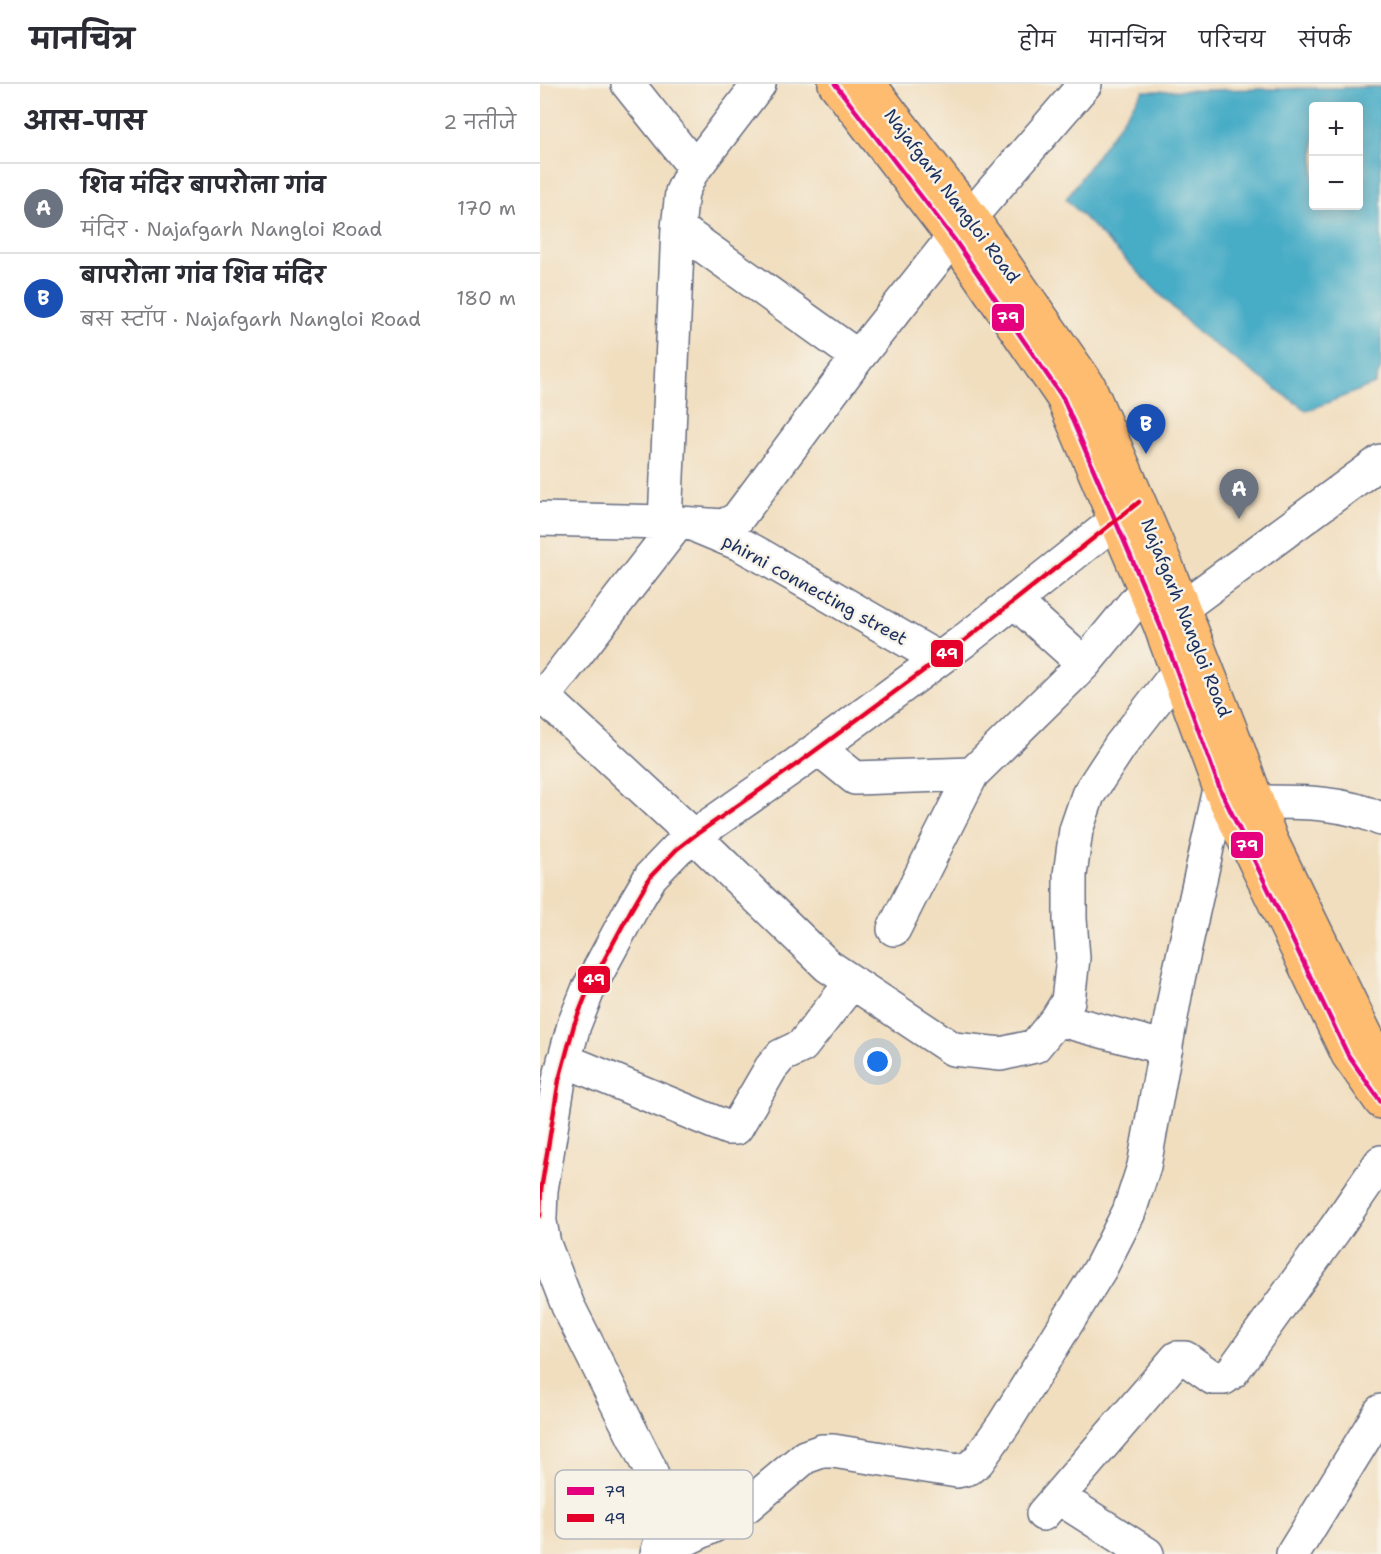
<!DOCTYPE html>
<html lang="hi">
<meta charset="utf-8">
<style>
body{margin:0;font-family:"Shantell Sans","Playpen Sans Deva",sans-serif;background:#f2f2f3;color:#2b2b33}
.controls{position:absolute;right:18px;top:18px;display:grid;overflow:hidden;border-radius:6px;box-shadow:0 3px 15px #0003}
.controls button{width:54px;height:54px;display:grid;place-items:center;padding:0;border:0;border-bottom:2px solid #e1e1e2;background:#fff;color:#2b2b33;font:30px sans-serif}
.you{position:absolute;left:338px;top:978px;width:21px;height:21px;margin:-15px;border:4px solid #fff;border-radius:50%;background:#1a73e8;box-shadow:0 0 0 9px #1a73e833}
.badge{display:grid;place-items:center;width:39px;height:39px;border-radius:50%;background:#0f766e;color:#fff;font-size:20px;font-weight:700}
.pin{position:absolute;translate:-50% -50px;filter:drop-shadow(0 2px 3px #0008)}
.pin::after{content:'';position:absolute;top:32px;width:21px;height:18px;background:inherit;clip-path:polygon(0 0,100% 0,50% 100%)}
.list{margin:0;padding:0;list-style:none}
h2{display:flex;justify-content:space-between;align-items:center;height:78px;margin:0;padding:0 24px;font-size:26px}
h2 small{font-size:20px;font-weight:400;color:#7c7c81}
.list li{display:grid;grid-template-columns:39px 1fr auto;gap:18px;align-items:center;box-sizing:border-box;height:90px;padding:0 24px;border-top:2px solid #e1e1e2}
.list b{display:block;font-size:22px;white-space:nowrap}
.list p{margin:0;font-size:20px;white-space:nowrap;color:#7c7c81}
.list em{font-size:20px;font-style:normal;color:#7c7c81}
.map{position:relative;flex:none;width:841px;height:1470px;overflow:hidden}
header{display:flex;align-items:center;gap:36px;box-sizing:border-box;height:84px;padding:0 30px;background:#fff;border-bottom:2px solid #e1e1e2}
header strong{font-size:28px}
nav{display:flex;gap:33px;margin-inline-start:auto;font-size:21px}
main{display:flex}
aside{flex:1;background:#fff}
.map>svg:first-child{display:block}
.water{fill:#46acc6;stroke:#306e92;stroke-width:1.5;fill-rule:evenodd}
.lines{fill:none;stroke-linecap:round;stroke-linejoin:round}
.minor-casing{stroke:#666c80;stroke-width:36}
.major-casing{stroke:#666c80;stroke-width:36}
.minor{stroke:#fff;stroke-width:33}
.major{stroke:#fdbc70;stroke-width:33}
.bus-1-casing{stroke:#f7f3e8;stroke-width:9}
.bus-2-casing{stroke:#f7f3e8;stroke-width:9}
.bus-1{stroke:#e5007d;stroke-width:4.5}
.bus-2{stroke:#e4002b;stroke-width:4.5}
.labels{text-anchor:middle;dominant-baseline:central;stroke-width:5;stroke-linejoin:round;paint-order:stroke}
.street-label{font-size:18px;fill:#1b2f5e;stroke:#f7f3e8}
.key{fill:#f7f3e8;stroke:#b5b8bf;stroke-width:1.5}
.key-label{font-size:16px;fill:#1b2f5e}
.line-badge{stroke:#f7f3e8;stroke-width:2}
.badge-label{font-size:16px;text-anchor:middle;font-weight:bold;fill:#fff}
</style>
<header>
<strong>मानचित्र</strong>
<nav><a>होम</a><a>मानचित्र</a><a>परिचय</a><a>संपर्क</a></nav>
</header>
<main>
<aside>
<h2>आस-पास<small>2 नतीजे</small></h2>
<ul class="list">
<li><span class="badge" style="background:#6b7280">A</span><div><b>शिव मंदिर बापरोला गांव</b><p>मंदिर · Najafgarh Nangloi Road</p></div><em>170 m</em></li>
<li><span class="badge" style="background:#1a4fb4">B</span><div><b>बापरोला गांव शिव मंदिर</b><p>बस स्टॉप · Najafgarh Nangloi Road</p></div><em>180 m</em></li>
</ul>
</aside>
<div class="map">
<svg width="841" height="1470" viewBox="0 0 841 1470">
<rect width="100%" height="100%" fill="#f7f3e8"/>
<filter id="ink" filterUnits="userSpaceOnUse"><feTurbulence type="fractalNoise" baseFrequency=".0167" numOctaves="2"/><feDisplacementMap in="SourceGraphic" scale="12" xChannelSelector="R" yChannelSelector="G"/><feConvolveMatrix kernelMatrix="1 2 1 2 8 2 1 2 1" color-interpolation-filters="sRGB"/></filter>
<filter id="wash" filterUnits="userSpaceOnUse"><feTurbulence type="fractalNoise" baseFrequency=".008" numOctaves="4" result="noise"/><feDisplacementMap in="SourceGraphic" scale="24" xChannelSelector="R" yChannelSelector="G"/><feGaussianBlur stdDeviation="1.35" result="paint"/><feColorMatrix in="noise" values="0 0 0 0 0 0 0 0 0 0 0 0 0 0 0 0 0 1.4 0 .05"/><feComposite in="paint" operator="in"/></filter>
<g filter="url(#wash)">
<rect width="100%" height="100%" fill="#f1debf"/>
<path class="water" d="M841 3V283L835 300 767 327 657 248 526 115 603 7ZM774 22H818V122H774Z"/>
</g>
<g filter="url(#ink)">
<g class="lines">
<g class="minor-casing">
<path id="minor" d="M88 0 155 84
M431 132 545 0
M138 144 318 273
M0 435 125 438 183 442 197 435 318 273 413 154
M125 438 138 144 142 108 151 89 219 0
M159 443 200 460 220 471 399 575
M474 517 544 580
M620 540 841 377
M3 612 154 752 288 882 413 965 461 970 495 962 517 935 528 917 533 874 530 835V791L536 746 548 711 580 662 637 589
M0 617 138 439
M278 664 315 694 432 690
M717 718C759 718 802 717 841 735
M354 845 432 690 544 580 605 506
M517 935 626 964
M24 976 188 1044H196L231 984 241 972 262 962 312 898
M0 1132 1 1106 19 996 34 941 48 906 91 826 111 792 137 765 154 752 257 680 425 556 598 419
M0 1138 4 1160 28 1222 109 1383C119 1410 127 1442 117 1470
M518 1413 607 1470
M503 1430 637 1274H645L673 1294H684L692 1288 795 1145 841 1078
M119 1468 173 1442 208 1421 265 1373 282 1367H293L417 1387 429 1384 438 1377 464 1340 560 1185 589 1128 604 1082 638 895 680 705
M753 1470 841 1327"/>
</g>
<g class="major-casing">
<path id="major" d="M295 0 414 155 523 314 620 541 680 705 808 971 841 1018
M329 0 431 132 549 302 627 483 697 662 731 756 828 955 841 974"/>
</g>
<use href="#minor" class="minor"/>
<use href="#major" class="major"/>
<g class="bus-1-casing">
<path id="bus-1" d="M295 0 414 155 523 314 620 541 680 705 808 971 841 1018"/>
</g>
<g class="bus-2-casing">
<path id="bus-2" d="M0 1132 1 1106 19 996 34 941 48 906 91 826 111 792 137 765 154 752 257 680 425 556 599 418"/>
</g>
<use href="#bus-1" class="bus-1"/>
<use href="#bus-2" class="bus-2"/>
</g>
</g>
<g class="labels">
<g class="street-label">
<text transform="translate(412 112) rotate(53)">Najafgarh Nangloi Road</text>
<text transform="translate(275 506) rotate(29)">phirni connecting street</text>
<text transform="translate(646 534) rotate(68)">Najafgarh Nangloi Road</text>
</g>
</g>
<rect x="15" y="1386" width="198" height="69" rx="9" class="key"/>
<rect x="27" y="1403" width="27" height="8" fill="#e5007d"/>
<rect x="27" y="1430" width="27" height="8" fill="#e4002b"/>
<g class="key-label">
<text x="64" y="1413">79</text>
<text x="64" y="1440">49</text>
</g>
<g class="line-badge">
<rect x="451" y="219" width="34" height="29" rx="6" fill="#e5007d"/>
<rect x="390" y="555" width="34" height="29" rx="6" fill="#e4002b"/>
<rect x="690" y="747" width="34" height="28" rx="6" fill="#e5007d"/>
<rect x="37" y="881" width="34" height="29" rx="6" fill="#e4002b"/>
</g>
<g class="badge-label">
<text x="468" y="239">79</text>
<text x="407" y="575">49</text>
<text x="707" y="767">79</text>
<text x="54" y="901">49</text>
</g>
</svg>
<div class="controls">
<button>+</button>
<button>−</button>
</div>
<div class="you"></div>
<div class="pin badge" style="left:699px;top:435px;background:#6b7280">A</div>
<div class="pin badge" style="left:606px;top:370px;background:#1a4fb4">B</div>
</div>
</main>
